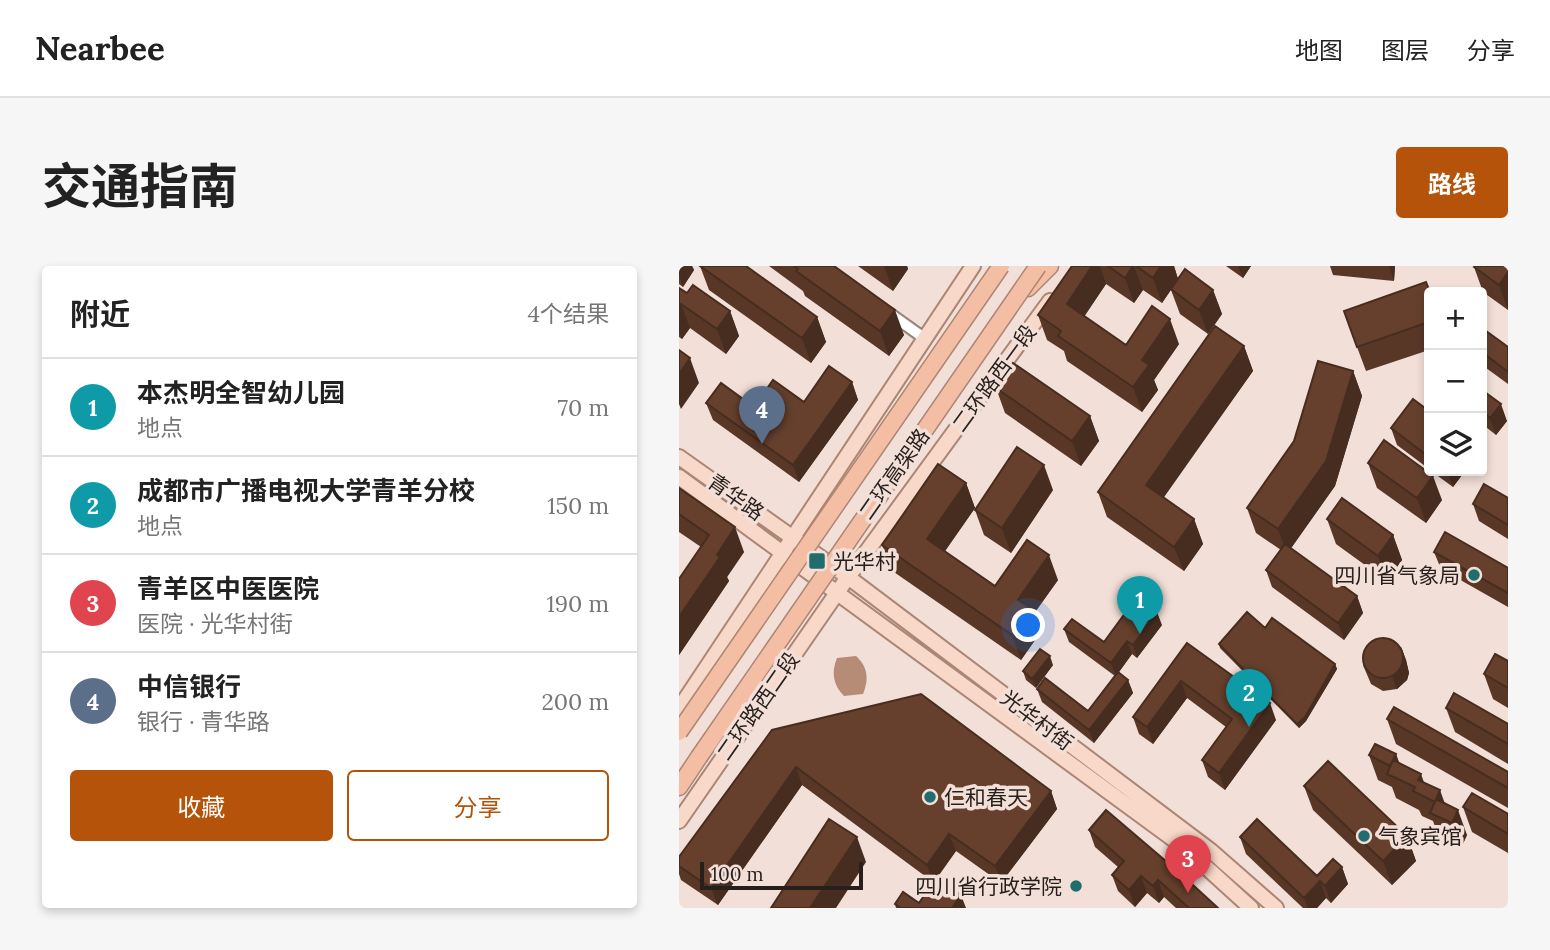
<!DOCTYPE html>
<html lang="zh">
<meta charset="utf-8">
<style>
body{margin:0;font-family:Lora,"Noto Sans SC",serif;background:#f6f6f6;color:#222}
.controls{position:absolute;right:21px;top:21px;display:grid;overflow:hidden;border-radius:7px;box-shadow:0 4px 10px #0003}
.controls button{width:63px;height:63px;display:grid;place-items:center;padding:0;border:0;border-bottom:2px solid #e0e0e0;background:#fff;color:#222;font:35px sans-serif}
.scale{position:absolute;left:21px;bottom:18px;width:163px;box-sizing:border-box;padding-left:7px;border:4px solid #261f1c;border-top:0;font-size:19px;line-height:24px;white-space:nowrap;color:#261f1c;-webkit-text-stroke:5px #f2dfd7;paint-order:stroke}
.you{position:absolute;left:350px;top:360px;width:24px;height:24px;margin:-18px;border:5px solid #fff;border-radius:50%;background:#1a73e8;box-shadow:0 0 0 10px #1a73e833}
.badge{display:grid;place-items:center;width:46px;height:46px;border-radius:50%;background:#b45309;color:#fff;font-size:23px;font-weight:700}
.pin{position:absolute;translate:-50% -58px;filter:drop-shadow(0 2px 4px #0008)}
.pin::after{content:'';position:absolute;top:37px;width:24px;height:21px;background:inherit;clip-path:polygon(0 0,100% 0,50% 100%)}
.list{margin:0;padding:0;list-style:none}
h2{display:flex;justify-content:space-between;align-items:center;height:91px;margin:0;padding:0 28px;font-size:30px}
h2 small{font-size:23px;font-weight:400;color:#767676}
.list li{display:grid;grid-template-columns:46px 1fr auto;gap:21px;align-items:center;box-sizing:border-box;height:98px;padding:0 28px;border-top:2px solid #e0e0e0}
.list b{display:block;font-size:26px;white-space:nowrap}
.list p{margin:0;font-size:23px;white-space:nowrap;color:#767676}
.list em{font-size:23px;font-style:normal;color:#767676}
.actions{display:flex;gap:14px;padding:21px 28px}
.actions a{flex:1;padding:16px 0;border:2px solid #b45309;border-radius:7px;text-align:center;font-size:24px;color:#b45309}
.actions .main{background:#b45309;color:#fff}
.icon{flex:none;width:38px;height:38px;fill:none;stroke:currentColor;stroke-width:2;stroke-linecap:round;stroke-linejoin:round}
.map{position:relative;flex:none;width:829px;height:642px;overflow:hidden;border-radius:7px}
header{display:flex;align-items:center;gap:42px;box-sizing:border-box;height:98px;padding:0 35px;background:#fff;border-bottom:2px solid #e0e0e0}
header strong{font-size:33px}
nav{display:flex;gap:38px;margin-inline-start:auto;font-size:24px}
.intro{display:flex;align-items:center;justify-content:space-between;box-sizing:border-box;height:168px;padding:0 42px}
h1{margin:0;font-size:49px}
.button{padding:18px 32px;border-radius:7px;background:#b45309;color:#fff;font-size:24px;font-weight:700}
main{display:flex;gap:42px;padding:0 42px}
aside{flex:1;background:#fff;border-radius:7px;box-shadow:0 4px 10px #0003}
.map>svg:first-child{display:block}
.water{fill:#b78c77}
.lines{fill:none;stroke-linecap:round;stroke-linejoin:round}
.minor-casing{stroke:#96857d;stroke-width:14}
.major-casing{stroke:#ac8674;stroke-width:18}
.highway-casing{stroke:#ac8674;stroke-width:19}
.minor{stroke:#fff;stroke-width:10}
.major{stroke:#f8d8c8;stroke-width:14}
.highway{stroke:#f4bea4;stroke-width:16}
.highway-bridge-casing{stroke:#ac8674;stroke-width:19;stroke-linecap:butt}
.highway-bridge{stroke:#f4bea4;stroke-width:16}
.wall{fill:#583727}
.shaded-wall{fill:#472d20}
.building{fill:#66402d;stroke:#472d20;stroke-width:2}
.poi-dot{fill:#206c6e;stroke:#f2dfd7;stroke-width:2.5}
.labels{text-anchor:middle;dominant-baseline:central;stroke-width:7;stroke-linejoin:round;paint-order:stroke}
.street-label{font-size:21px;fill:#261f1c;stroke:#f2dfd7}
.poi-label{font-size:21px;fill:#261f1c;stroke:#f2dfd7;text-anchor:start}
</style>
<header>
<strong>Nearbee</strong>
<nav><a>地图</a><a>图层</a><a>分享</a></nav>
</header>
<div class="intro"><h1>交通指南</h1><a class="button">路线</a></div>
<main>
<aside>
<h2>附近<small>4个结果</small></h2>
<ul class="list">
<li><span class="badge" style="background:#0f9aa8">1</span><div><b>本杰明全智幼儿园</b><p>地点</p></div><em>70 m</em></li>
<li><span class="badge" style="background:#0f9aa8">2</span><div><b>成都市广播电视大学青羊分校</b><p>地点</p></div><em>150 m</em></li>
<li><span class="badge" style="background:#e0444e">3</span><div><b>青羊区中医医院</b><p>医院 · 光华村街</p></div><em>190 m</em></li>
<li><span class="badge" style="background:#5c6f8a">4</span><div><b>中信银行</b><p>银行 · 青华路</p></div><em>200 m</em></li>
</ul>
<div class="actions"><a class="main">收藏</a><a>分享</a></div>
</aside>
<div class="map">
<svg width="829" height="642" viewBox="0 0 829 642">
<rect width="100%" height="100%" fill="#f2dfd7"/>
<path class="water" d="M177 390C189 401 190 413 184 428L165 430C154 419 152 406 158 392Z"/>
<g class="lines">
<g class="minor-casing">
<path id="minor" d="M210 47 245 72"/>
</g>
<g class="major-casing">
<path id="major" d="M0 191 169 311 532 585 597 642
M0 211 505 581 572 642
M0 443 294 0
M0 555 169 311 371 35"/>
</g>
<g class="highway-casing">
<path id="highway" d="M349 22 371 0
M0 521 20 491"/>
</g>
<use href="#minor" class="minor"/>
<use href="#major" class="major"/>
<use href="#highway" class="highway"/>
<g class="highway-bridge-casing">
<path id="highway-bridge" d="M0 466 322 0
M20 491 359 0"/>
</g>
<use href="#highway-bridge" class="highway-bridge"/>
</g>
<path class="wall" d="M0 0H13L15 4 4 21 0 18Z
M21 0 138 51 147 76 132 97 30 24Z
M90 0H155L225 69 210 90 126 30 124 25Z
M179 0H228L229 3 214 25Z
M393 0H495L499 13 534 24 543 48 529 68 501 48 492 24 483 37 464 24 455 37 427 18 405 50 447 79 500 78 475 114 479 124 463 146 388 95 385 85 368 74 359 49Z
M547 0H572L564 12Z
M651 0H716L715 15 654 9Z
M829 0V44L804 26 795 1Z
M0 22 8 27 51 45 60 70 47 88 11 62 3 73 0 71Z
M750 26V84L687 105 678 81Z
M803 62 829 81V118L803 99Z
M565 80 574 105 484 231 515 253 524 278 505 305 428 251 419 226Z
M674 105 683 130 656 220 612 282 678 330 684 347 665 374 593 321 587 304 602 284 577 267 568 242Z
M173 116 179 134 120 216 34 154 27 137 75 141 125 136Z
M317 122 411 150 420 175 402 200 326 147Z
M803 124 828 155 817 169 803 158Z
M750 145V203L718 179 712 162Z
M689 197 763 234 747 257 698 222Z
M752 205H786L774 221Z
M287 217 296 242 266 285 316 320 379 314 354 349 361 367 342 394 212 304 203 279Z
M0 222 65 286 48 311 50 315 0 389V313L22 281 0 266Z
M374 224 332 287 305 269 296 244Z
M829 232V273L800 255 794 238Z
M648 253 714 269 723 294 708 315 657 278Z
M755 286 829 302V341L762 303Z
M483 359 458 392 453 388 440 406 449 414 454 427 415 477 363 436 358 423 409 445 436 410 390 376 385 363 425 376Z
M586 362 656 398 658 403 627 455 620 462 541 382 540 378Z
M508 377 597 454 546 524 529 511 523 494 547 461 508 432 474 478 460 468 454 451Z
M722 381 727 394 730 407 728 414 718 423 704 425 692 418 684 399Z
M829 395V442L814 433 805 408Z
M374 399 357 422 347 414 344 405Z
M767 442 829 458V498L776 466Z
M708 453 829 506V542L717 478Z
M93 464 372 525 378 543 322 617 277 585 258 612 287 642H217L216 638 240 637 254 616 123 519 39 639 2 614 0 608V591Z
M717 488 720 497 745 517 766 538 788 569 782 582 760 571 754 555 743 550 740 544 717 532 713 521 699 514 690 489Z
M625 520 728 570 737 595 713 619 634 544Z
M784 541 829 548V587L793 566Z
M410 564 539 642H497L485 631 480 637 468 627 456 641 439 625 433 609 439 601 416 581Z
M561 571 638 610 663 601 669 618 652 637 647 632 638 642H624L567 588Z"/>
<path class="shaded-wall" d="M0 0H13L15 4 4 21 0 9Z
M205 0H228L229 3 214 25Z
M413 0H421L427 18 397 63 388 38Z
M454 0H455L464 24 455 37 446 12Z
M482 0H495L499 13 483 37 474 12Z
M559 0H572L564 12Z
M710 0H716L715 15Z
M829 6V44L820 19Z
M534 24 543 48 529 68 520 44Z
M2 38 11 62 3 73 0 65V40Z
M216 44 225 69 210 90 201 65Z
M51 45 60 70 47 88 38 63Z
M138 51 147 76 132 97 123 72Z
M491 53 500 78 475 114 479 124 463 146 454 121 463 94Z
M565 80 574 105 476 244 467 219Z
M11 92 20 117 2 143 0 138V108Z
M674 105 683 130 656 220 608 288 599 263Z
M173 116 179 134 120 216 114 199Z
M822 138 828 155 817 169 811 152Z
M411 150 420 175 402 200 393 175Z
M365 199 374 224 332 287 323 262Z
M768 205H786L774 221Z
M754 210 763 234 747 257 738 232Z
M287 217 296 242 257 298 248 273Z
M515 253 524 278 505 305 495 281Z
M56 261 65 286 48 311 50 315 0 389V351L38 289Z
M714 269 723 294 708 315 699 290Z
M370 289 379 314 354 349 361 367 342 394 333 369 339 334Z
M678 330 684 347 665 374 659 357Z
M478 346 483 359 458 392 454 379Z
M448 375 453 388 437 410 432 397Z
M722 381 727 394 730 407 728 414 718 423 713 410Z
M371 390 374 399 357 422 353 413Z
M656 398 658 403 627 455 620 462 618 458Z
M449 414 454 427 415 477 410 464Z
M502 415 508 432 474 478 468 461Z
M591 437 597 454 546 524 540 507Z
M717 488 726 513 711 500Z
M117 501 123 519 39 639 32 622Z
M742 508 751 533 739 514Z
M761 524 770 549 756 536Z
M372 525 378 543 322 617 316 600Z
M779 544 788 569 782 582 773 557Z
M270 568 277 585 254 617 248 599Z
M728 570 737 595 713 619 704 595Z
M178 571 187 596 157 642H131Z
M663 601 669 618 652 637 646 620Z
M462 610 468 627 456 641 450 624Z
M479 614 485 631 480 637 474 620Z
M641 615 647 632 638 642H629L625 632Z
M282 629 287 642H273Z"/>
<path class="building" d="M21 0H67L138 51 123 72Z
M115 0H155L216 44 201 65 117 5 119 3Z
M393 0H413L388 38 447 79 473 40 491 53 463 94 470 99 454 121 379 70 382 65 359 49Z
M429 0H454L446 12Z
M457 0H482L474 12Z
M796 0H829V6L820 19 795 1Z
M506 3 534 24 520 44 492 23Z
M747 16 751 26 750 56 678 81 665 45Z
M14 19 51 45 38 63 2 38 0 40V22L8 27Z
M536 60 565 80 467 219 515 253 495 281 419 226Z
M803 62 829 81V106L803 86Z
M0 84 11 92 0 108Z
M639 95 674 105 647 195 599 263 568 242 615 175Z
M334 97 411 150 393 175 317 122Z
M150 100 173 116 114 199 27 137 42 117 75 141 94 114 125 136Z
M803 124 822 138 811 152 803 145Z
M734 133 750 145V191L712 162Z
M705 174 754 210 738 232 689 197Z
M338 181 365 199 323 262 296 244Z
M259 198 287 217 248 273 316 320 348 274 370 289 339 334 352 342 333 369 203 279Z
M805 218 829 232V259L794 238Z
M0 222 56 261 38 289 41 291 0 351V313L30 269 0 248Z
M663 232 714 269 699 290 648 253Z
M766 266 829 302V327L755 286Z
M606 278 678 330 659 357 587 304Z
M458 331 478 346 454 379 448 375 432 397 385 363 393 353 425 376Z
M568 346 586 362 593 352 656 398 626 451 618 458 540 378Z
M684 392a20 20 0 1 1 40 0a20 20 0 1 1-40 0Z
M508 377 591 437 540 507 523 494 553 453 502 415 468 461 454 451Z
M361 383 371 390 353 413 344 405Z
M816 388 829 395V422L805 408Z
M439 406 449 414 410 464 358 423 366 412 409 445Z
M775 427 829 458V478L767 442Z
M242 428 372 525 316 600 270 568 248 599 117 501 32 622 0 600V591L93 464Z
M715 441 829 506V522L708 453Z
M696 478 717 488 711 500 690 489Z
M714 494 742 508 739 514 761 524 756 536 734 525 736 521 708 508Z
M649 495 728 570 704 595 625 520Z
M793 527 829 548V568L784 541Z
M757 533 779 544 773 557 751 547Z
M427 544 502 608 539 642H510L479 614 474 620 462 610 450 624 433 609 445 595 410 564Z
M150 553 178 571 131 642H92Z
M578 553 638 610 654 593 663 601 646 620 641 615 625 632 561 571Z
M257 612 282 629 273 642H222L216 638 224 626 240 637Z"/>
<g class="poi-dot">
<rect x="129" y="286" width="18" height="18" rx="3.5"/>
<circle cx="795" cy="309" r="7"/>
<circle cx="251" cy="531" r="7"/>
<circle cx="685" cy="570" r="7"/>
<circle cx="397" cy="620" r="7"/>
</g>
<g class="labels">
<g class="street-label">
<text transform="translate(315 112) rotate(-54)">二环路西一段</text>
<text transform="translate(215 208) rotate(-55)">二环高架路</text>
<text transform="translate(57 231) rotate(35)">青华路</text>
<text transform="translate(79 440) rotate(-55)">二环路西二段</text>
<text transform="translate(358 454) rotate(37)">光华村街</text>
</g>
<g class="poi-label">
<text x="154" y="295">光华村</text>
<text x="781" y="309" text-anchor="end">四川省气象局</text>
<text x="265" y="531">仁和春天</text>
<text x="699" y="570">气象宾馆</text>
<text x="383" y="620" text-anchor="end">四川省行政学院</text>
</g>
</g>
</svg>
<div class="controls">
<button>+</button>
<button>−</button>
<button><svg class="icon" aria-label="layers" viewBox="0 0 24 24"><path d="M12 4l9 5-9 5-9-5zM3 14l9 5 9-5"/></svg></button>
</div>
<div class="scale">100 m</div>
<div class="you"></div>
<div class="pin badge" style="left:461px;top:368px;background:#0f9aa8">1</div>
<div class="pin badge" style="left:570px;top:461px;background:#0f9aa8">2</div>
<div class="pin badge" style="left:509px;top:627px;background:#e0444e">3</div>
<div class="pin badge" style="left:83px;top:178px;background:#5c6f8a">4</div>
</div>
</main>
